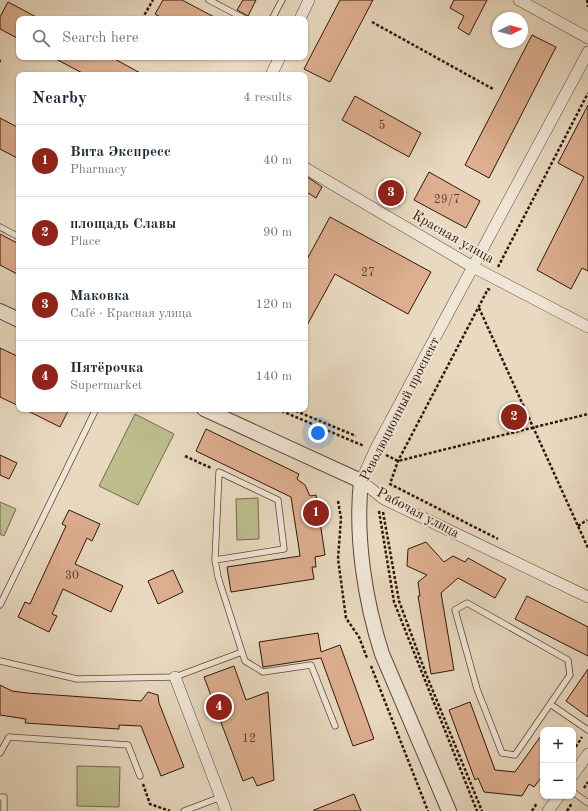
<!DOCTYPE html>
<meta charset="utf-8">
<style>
body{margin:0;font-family:"Old Standard TT",serif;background:#f6f6f7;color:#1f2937}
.controls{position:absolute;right:12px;bottom:12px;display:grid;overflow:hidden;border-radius:8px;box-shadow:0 1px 3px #0004}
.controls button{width:36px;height:36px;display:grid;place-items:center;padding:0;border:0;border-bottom:1px solid #e0e1e3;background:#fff;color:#1f2937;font:20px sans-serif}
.compass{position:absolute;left:492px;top:12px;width:36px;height:36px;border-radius:50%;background:#fff;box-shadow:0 1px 3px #0004;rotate:84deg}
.you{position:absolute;left:318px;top:433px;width:14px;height:14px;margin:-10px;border:3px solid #fff;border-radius:50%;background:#1a73e8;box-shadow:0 0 0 6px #1a73e833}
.badge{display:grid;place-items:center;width:26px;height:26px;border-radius:50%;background:#8f2418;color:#fff;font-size:13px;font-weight:700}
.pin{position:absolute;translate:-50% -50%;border:2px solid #fff;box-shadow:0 1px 4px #0006}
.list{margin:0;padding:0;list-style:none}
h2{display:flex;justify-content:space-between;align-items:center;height:52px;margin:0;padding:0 16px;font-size:17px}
h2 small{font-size:13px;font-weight:400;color:#747a83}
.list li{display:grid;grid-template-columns:26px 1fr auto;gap:12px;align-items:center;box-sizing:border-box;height:72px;padding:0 16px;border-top:1px solid #e0e1e3}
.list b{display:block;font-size:15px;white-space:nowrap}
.list p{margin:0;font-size:13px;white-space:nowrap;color:#747a83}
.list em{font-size:13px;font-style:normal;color:#747a83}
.icon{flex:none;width:22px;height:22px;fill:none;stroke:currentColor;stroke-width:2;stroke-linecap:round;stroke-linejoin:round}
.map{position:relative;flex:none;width:588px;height:811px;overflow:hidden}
.search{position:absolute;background:#fff;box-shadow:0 1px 3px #0004;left:16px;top:16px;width:292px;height:44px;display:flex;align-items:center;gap:10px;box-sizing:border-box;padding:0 14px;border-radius:8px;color:#747a83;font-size:15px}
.panel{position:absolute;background:#fff;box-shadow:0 1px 3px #0004;left:16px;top:72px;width:292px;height:340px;border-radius:8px}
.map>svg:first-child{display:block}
.green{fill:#bdbd8e;stroke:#78694c}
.building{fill:#ddae8f;stroke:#33150a}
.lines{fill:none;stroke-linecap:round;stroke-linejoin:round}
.service-casing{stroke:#604638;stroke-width:7}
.minor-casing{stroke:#604638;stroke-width:12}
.tertiary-casing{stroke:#604638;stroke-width:16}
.path{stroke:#33150a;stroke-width:2.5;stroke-dasharray:3 2;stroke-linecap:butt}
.service{stroke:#f0e6d6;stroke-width:5.5}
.minor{stroke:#f0e6d6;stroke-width:11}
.tertiary{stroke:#f0e6d6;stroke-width:14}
.labels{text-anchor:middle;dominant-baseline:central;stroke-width:4;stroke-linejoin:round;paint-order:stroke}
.number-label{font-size:12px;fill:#5e3b2b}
.street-label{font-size:14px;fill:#33150a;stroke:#f0e6d6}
</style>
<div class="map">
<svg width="588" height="811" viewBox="0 0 588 811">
<rect width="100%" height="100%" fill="#e8d9c0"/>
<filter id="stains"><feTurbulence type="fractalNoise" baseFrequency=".005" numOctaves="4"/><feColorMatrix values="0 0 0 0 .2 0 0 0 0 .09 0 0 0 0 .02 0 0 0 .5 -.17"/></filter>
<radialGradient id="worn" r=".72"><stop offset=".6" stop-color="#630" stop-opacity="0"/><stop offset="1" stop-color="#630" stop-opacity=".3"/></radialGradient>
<path class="green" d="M135 414 174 434 138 505 99 486Z
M258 498 259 539 237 540 236 499Z
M0 502 16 509 4 536 0 534Z
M77 766 120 767 119 807 77 806Z"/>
<path class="building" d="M163 0H182L218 19H164L155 14Z
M243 0H256L248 16 237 10Z
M340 0H373L330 82 304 69Z
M454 0H487L469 35 458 28 464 16 450 8Z
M8 2 40 19H19V39L0 29V17Z
M532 35 556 47 489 178 465 165Z
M52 57H111L144 75H86Z
M355 96 421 133 409 157 342 120Z
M588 105V271L582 268 571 289 537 270 584 177 558 163Z
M0 118 19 128V159L0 149Z
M429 172 480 201 466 228 414 200Z
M306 176 322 187 316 198 305 191Z
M383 180 406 192 399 206 376 194Z
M330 217 431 272 408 314 335 274 305 329V263Z
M0 234 19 244V275L0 265Z
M0 348 19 357V406L0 397Z
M24 409H69L60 427Z
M206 429 299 474 297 479 305 485 310 496 316 495 325 555 315 557 316 567H312L314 579 231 592 227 567 300 556 298 542 291 497 196 451Z
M0 455 17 463 9 479 0 475Z
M69 510 100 524 92 541 87 538 75 564 123 586 111 612 63 589 52 614 57 616 49 632 18 617 25 602 30 604 66 526 62 524Z
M426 542 444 562 453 556 465 562 468 558 506 579 495 598 458 578 441 593 454 670 431 674 418 596H420L418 582 427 575 407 566 408 549Z
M173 570 183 592 158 604 148 581Z
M527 596 588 627V656L515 619Z
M318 633 321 652 340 645 374 739 353 746 321 658 263 667 259 642Z
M234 666 246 700 268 692 274 780 257 786 253 777 243 781 204 677Z
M588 669V717L566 701Z
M0 685 12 691 27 693 141 701 148 692 158 695 159 703 184 767 161 776 141 726 119 725V729L25 723 26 719 0 715Z
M470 702 495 770 515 772 543 733V775L534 787 529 784 522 796 484 792 478 778 475 780 449 710Z
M354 794 361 811H314V810Z"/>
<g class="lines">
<g class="service-casing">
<path id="service" d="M209 0 245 19
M272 19 282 0
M0 227 19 237
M467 603 568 660 570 675 515 755 502 753 477 689 455 610Z
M0 605 96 409
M242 652 245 661 263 672 311 665 335 726
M0 661 77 679 175 677 242 652 218 577 215 560 219 472 278 500 284 549 215 560
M550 704 588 730
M0 753 9 737 128 745 140 776
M573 792 588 803
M0 797H4V811
M184 811 221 797"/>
</g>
<g class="minor-casing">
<path id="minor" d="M519 0 588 38
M300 19 309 0
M588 52 377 446 361 481 384 499 588 597
M271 75 280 57
M305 168 473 267 588 327
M175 677 226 811
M573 775 588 754
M548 811 559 796"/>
</g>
<g class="tertiary-casing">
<path id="tertiary" d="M0 311 19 320
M204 409 361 481C355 537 365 601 382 654L449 811"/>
</g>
<path class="path" d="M587 0 588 7
M142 19 153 0
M372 22 493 89
M0 61H1
M498 267 588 93
M490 290 488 289 398 461 390 484 498 539
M479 308 588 548
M277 409 364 446
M291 409 356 436
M386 455 398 461 588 414
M185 456 211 468
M338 501 341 518 338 559 346 618 359 637 367 658
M379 511 394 602 477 811
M383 512 399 601 426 674 482 811
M578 526 587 520
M371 666 428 811
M573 751 582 737
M143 784 150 804 170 811
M584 788 588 782
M532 811 537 803
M567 811 572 803"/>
<use href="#service" class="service"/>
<use href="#minor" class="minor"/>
<use href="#tertiary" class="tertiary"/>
</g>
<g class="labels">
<g class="number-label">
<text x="382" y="126">5</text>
<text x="447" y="200">29/7</text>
<text x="368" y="273">27</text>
<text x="72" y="576">30</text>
<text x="249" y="739">12</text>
</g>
<g class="street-label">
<text transform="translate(453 237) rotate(30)">Красная улица</text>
<text transform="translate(400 409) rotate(-63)">Революционный проспект</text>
<text transform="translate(418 513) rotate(28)">Рабочая улица</text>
</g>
</g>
<rect width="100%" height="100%" filter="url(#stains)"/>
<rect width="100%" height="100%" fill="url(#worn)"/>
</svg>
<div class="controls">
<button>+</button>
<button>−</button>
</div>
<svg class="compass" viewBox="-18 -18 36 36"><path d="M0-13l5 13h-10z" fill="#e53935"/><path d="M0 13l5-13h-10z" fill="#747a83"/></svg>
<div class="you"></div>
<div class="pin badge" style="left:316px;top:513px">1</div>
<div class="pin badge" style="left:514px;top:417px">2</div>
<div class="pin badge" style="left:391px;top:193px">3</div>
<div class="pin badge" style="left:219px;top:707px">4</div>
<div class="search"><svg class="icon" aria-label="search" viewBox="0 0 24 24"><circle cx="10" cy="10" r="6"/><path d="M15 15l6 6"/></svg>Search here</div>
<section class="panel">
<h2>Nearby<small>4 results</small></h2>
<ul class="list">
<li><span class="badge">1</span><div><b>Вита Экспресс</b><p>Pharmacy</p></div><em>40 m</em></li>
<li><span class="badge">2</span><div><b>площадь Славы</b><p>Place</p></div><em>90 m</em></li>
<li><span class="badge">3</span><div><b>Маковка</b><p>Café · Красная улица</p></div><em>120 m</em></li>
<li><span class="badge">4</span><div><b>Пятёрочка</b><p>Supermarket</p></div><em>140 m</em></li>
</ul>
</section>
</div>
